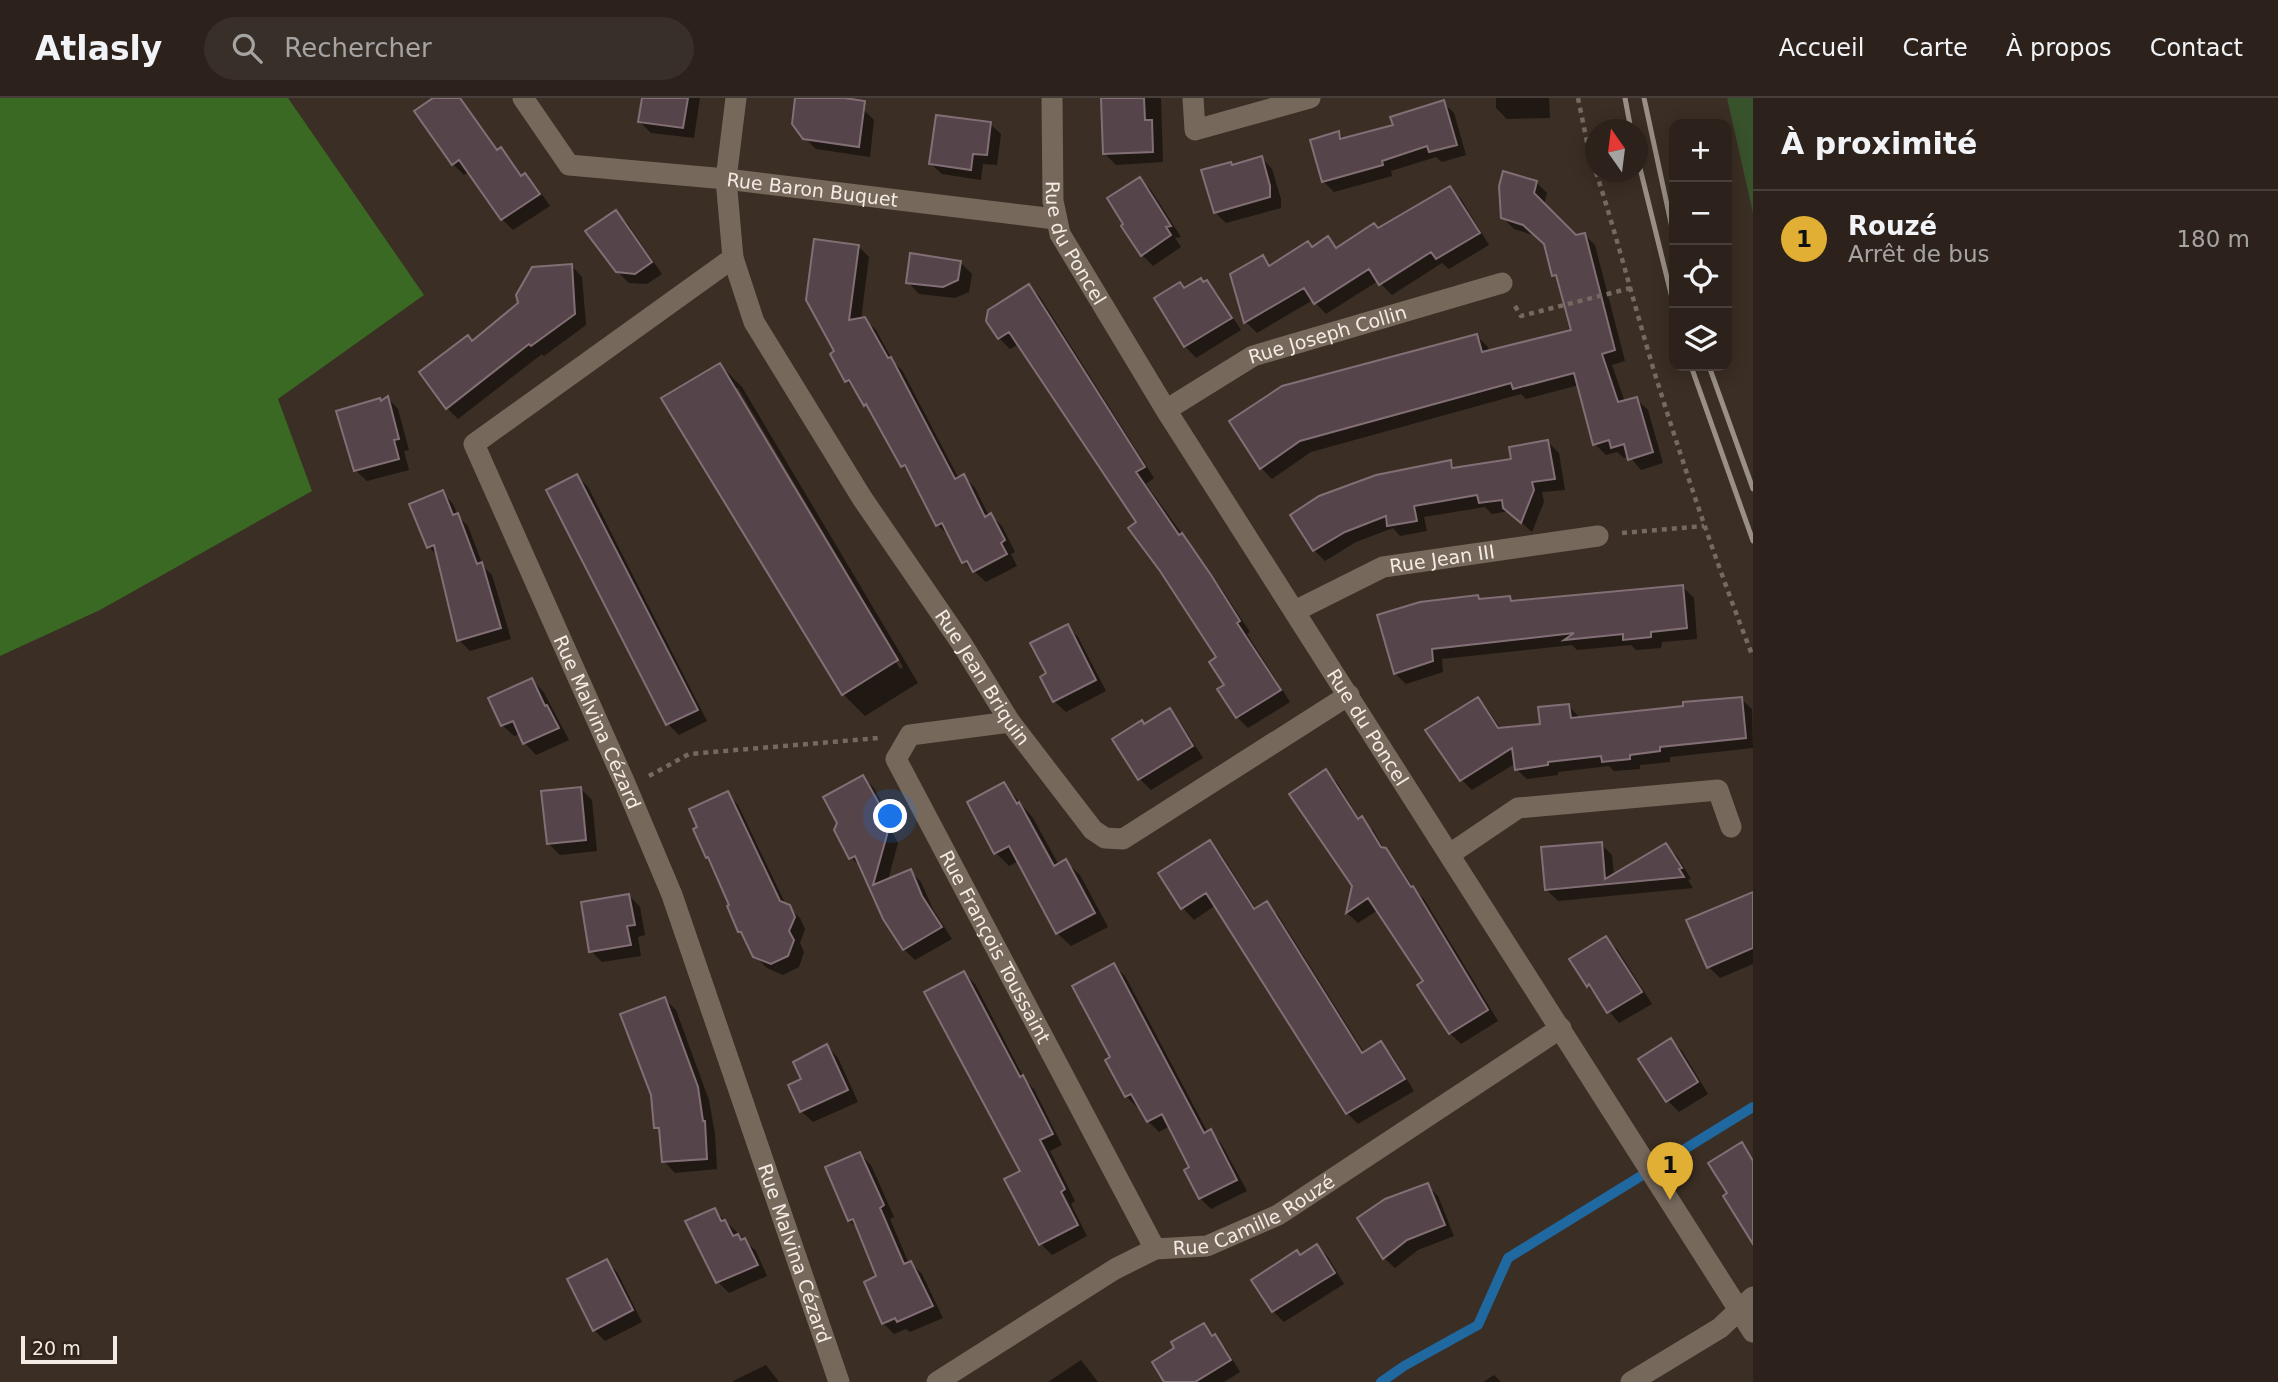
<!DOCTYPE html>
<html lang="fr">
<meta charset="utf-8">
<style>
body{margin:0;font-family:"DejaVu Sans",sans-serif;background:#382f28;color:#f1f3f6}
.controls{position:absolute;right:21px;top:21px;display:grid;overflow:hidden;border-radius:14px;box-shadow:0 4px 18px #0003}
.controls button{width:63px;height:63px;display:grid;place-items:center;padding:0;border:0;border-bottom:2px solid #483f3a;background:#2c221b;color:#f1f3f6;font:35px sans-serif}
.compass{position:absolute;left:1585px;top:21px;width:63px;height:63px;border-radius:50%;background:#2c221b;box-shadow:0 4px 18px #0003;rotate:346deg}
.scale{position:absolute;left:21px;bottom:18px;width:96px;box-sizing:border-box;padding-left:7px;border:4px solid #f3ebe4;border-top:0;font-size:19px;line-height:24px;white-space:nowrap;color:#f3ebe4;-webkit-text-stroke:5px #31241b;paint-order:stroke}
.you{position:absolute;left:891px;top:719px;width:24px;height:24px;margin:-18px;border:5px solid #fff;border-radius:50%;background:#1a73e8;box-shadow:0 0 0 10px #1a73e833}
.badge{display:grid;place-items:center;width:46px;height:46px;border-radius:50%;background:#e1af34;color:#111;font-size:23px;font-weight:700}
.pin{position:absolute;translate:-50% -58px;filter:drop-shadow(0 2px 4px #0008)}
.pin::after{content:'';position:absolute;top:37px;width:24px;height:21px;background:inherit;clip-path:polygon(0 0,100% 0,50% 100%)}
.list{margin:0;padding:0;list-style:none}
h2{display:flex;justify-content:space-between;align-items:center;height:91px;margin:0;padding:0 28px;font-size:30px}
h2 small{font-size:23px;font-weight:400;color:#a6a4a3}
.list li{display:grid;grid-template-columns:46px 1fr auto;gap:21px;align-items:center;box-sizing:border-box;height:98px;padding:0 28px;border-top:2px solid #483f3a}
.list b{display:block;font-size:26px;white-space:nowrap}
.list p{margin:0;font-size:23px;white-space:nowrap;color:#a6a4a3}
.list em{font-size:23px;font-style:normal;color:#a6a4a3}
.icon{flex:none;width:38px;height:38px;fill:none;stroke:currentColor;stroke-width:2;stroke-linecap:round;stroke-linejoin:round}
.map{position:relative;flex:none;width:1753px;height:1284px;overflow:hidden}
header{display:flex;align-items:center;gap:42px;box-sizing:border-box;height:98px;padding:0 35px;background:#2c221b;border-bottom:2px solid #483f3a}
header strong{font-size:33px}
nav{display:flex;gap:38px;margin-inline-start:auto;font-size:24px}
.search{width:490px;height:63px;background:#382f28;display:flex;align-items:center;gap:18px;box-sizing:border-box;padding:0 24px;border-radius:38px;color:#a6a4a3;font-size:26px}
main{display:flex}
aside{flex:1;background:#2c221b}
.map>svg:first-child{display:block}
.green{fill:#38522c}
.forest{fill:#3a6923}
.shadow{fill:#0007;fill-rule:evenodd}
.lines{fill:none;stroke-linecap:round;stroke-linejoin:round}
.stream{stroke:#1f68a0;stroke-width:10}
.building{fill:#56444b;stroke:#826f76;stroke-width:2}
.path{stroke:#756960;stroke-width:4.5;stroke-dasharray:5 5;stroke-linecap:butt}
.minor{stroke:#77685c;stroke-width:21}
.rail{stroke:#9a9087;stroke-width:5}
.labels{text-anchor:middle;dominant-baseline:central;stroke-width:6;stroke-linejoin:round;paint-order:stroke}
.street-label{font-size:19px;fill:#f3ebe4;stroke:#31241b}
</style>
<header>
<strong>Atlasly</strong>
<div class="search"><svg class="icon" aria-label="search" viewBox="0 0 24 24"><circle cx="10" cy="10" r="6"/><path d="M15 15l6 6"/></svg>Rechercher</div>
<nav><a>Accueil</a><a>Carte</a><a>À propos</a><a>Contact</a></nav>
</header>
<main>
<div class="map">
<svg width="1753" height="1284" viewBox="0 0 1753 1284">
<rect width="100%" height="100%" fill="#3b2e24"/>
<path class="green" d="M1727 0H1753V115Z"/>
<path class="forest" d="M0 0H288L424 197 278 301 312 393 100 512 0 558Z"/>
<path class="shadow" d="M436 0H461L498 53 501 52 523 79 525 77 536 88 550 108 513 132 502 121 469 74 464 77 453 66 417 13Z
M643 0H700L694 40 651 35 640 24Z
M797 0H831L863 11 874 22 870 59 816 51 805 40Z
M1103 0H1161L1163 64 1116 67 1105 56Z
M1496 0H1549L1550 20 1507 21 1496 10Z
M1443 4 1454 15 1466 57 1442 64 1436 59 1391 73 1392 78 1334 94 1323 83 1338 35 1345 42 1395 28Z
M990 26 1001 36 997 67 983 66 981 82 942 76 931 66Z
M1262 60 1272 71 1281 101V110L1226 125 1215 114 1231 66 1233 68Z
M1140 81 1151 92 1181 139 1175 140 1181 149 1153 168 1142 157Z
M1536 84 1547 95 1544 107 1576 139 1584 136 1595 147 1625 263 1612 267 1625 304 1636 301 1648 312 1663 365 1641 372 1629 358 1624 360 1617 354 1606 357 1595 346 1579 287 1526 301 1521 296 1311 354 1272 381 1261 370 1232 324 1477 238 1488 249 1489 254 1573 233 1559 183 1554 177 1546 147 1536 138 1514 131 1503 120Z
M1449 90 1461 101 1489 147 1449 171 1442 165 1392 197 1378 183 1326 216 1313 202 1257 235 1246 224 1232 176 1262 159 1271 168 1313 150 1328 140 1338 150 1379 132Z
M616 114 627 125 662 176 647 186 629 185 617 173Z
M858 148 869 159 861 221H864L876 232 894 265 902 272 959 381 964 378 975 390 989 418 991 417 1002 428 1015 454 1011 456 1017 468 986 484 964 464 949 438 938 427 912 378 903 368 873 315 847 283 837 254Z
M960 164 972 176 969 194 955 200 919 196 908 184Z
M571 167 582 179 586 227 544 258 542 256 458 321 447 310 473 245Z
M1206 184 1217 195 1241 232 1196 260 1185 248V192Z
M1029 188 1040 199 1154 380 1146 386 1221 490 1250 534 1247 536 1290 604 1248 630 1237 619 1219 560 1139 425 1019 246 1010 251 999 240Z
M720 267 742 289 918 585 865 618 843 596ZM733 290H738L903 569 900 571Z
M388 300 398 311 409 352 404 353 409 372 367 383 355 372 380 302 382 304Z
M1548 344 1559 355 1565 392 1542 394 1544 404 1532 434 1509 413 1492 416 1485 409 1424 419 1427 433 1400 438 1393 430 1356 444 1325 463 1314 452 1450 364 1457 371 1513 362Z
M577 378 588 389 707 623 679 637 668 626Z
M442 394 453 406 458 418 468 428 483 468 492 477 511 541 470 553 459 542 439 459 429 449Z
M1683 489 1694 500 1697 541 1662 544 1661 550 1636 552 1631 547 1577 552 1572 547 1442 561 1443 574 1406 586 1395 575 1478 499 1481 502 1510 500 1515 505Z
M1067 528 1078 539 1106 593 1066 614 1054 603 1048 576Z
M532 582 543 593 569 642 536 657 525 645 520 636 514 638 502 627Z
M1741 601 1752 611 1753 650 1670 659V664L1640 667V671L1614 673 1609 668 1558 674V677L1527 681 1516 671V665L1472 692 1462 682 1478 602 1488 612 1501 631 1542 627 1569 608 1580 620 1685 610Z
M1169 612 1180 624 1203 660 1151 692 1140 681 1145 628Z
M1326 673 1337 684 1360 722 1373 732 1385 752 1396 763 1415 792 1424 801 1498 923 1461 946 1450 935 1426 884 1378 812 1358 825 1347 815 1353 788Z
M863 679 874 690 895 728 890 730 898 745 888 782 910 773 921 784 933 811 952 841 915 862 904 851 862 771 851 759Z
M1004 686 1033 720 1059 767 1066 764 1080 777 1108 829 1071 848 1057 835 1019 763 1009 768 996 755Z
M580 690 592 702 597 753 560 757 548 745Z
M727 695 738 707 786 807 800 820 805 831 800 845 804 854 799 869 783 877 767 870 755 858 745 839 740 833 732 808 712 764 707 759Z
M1210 744 1221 756 1256 811 1266 806 1278 817 1365 956 1381 946 1392 957 1414 993 1358 1026 1347 1015 1216 807 1194 822 1183 810 1161 775Z
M1601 746 1612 757 1614 778 1666 747 1677 758 1691 781 1688 782 1693 790 1558 803 1547 792Z
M1753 796V866L1720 880 1709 869 1689 823Z
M629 797 640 809 645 837 638 839 641 858 602 864 591 853Z
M1606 840 1617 851 1652 906 1619 925 1588 888 1571 861Z
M1114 867 1125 878 1208 1035 1210 1034 1221 1045 1247 1093 1211 1111 1200 1100 1192 1070 1170 1028 1159 1034 1148 1023 1140 1008 1137 1009 1126 998 1113 960Z
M964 875 975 886 1025 982 1034 991 1062 1047 1050 1053 1075 1103 1071 1106 1087 1138 1052 1157 1041 1146 1022 1074Z
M665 901 676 912 709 1002 715 1036 717 1071 675 1075 664 1063 662 1035 656 1030Z
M1670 942 1682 953 1708 996 1679 1014 1668 1003 1641 961Z
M827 948 838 960 858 1004 813 1024 801 1013Z
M860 1056 871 1067 894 1119 890 1121 909 1166 911 1165 922 1176 943 1220 910 1234 906 1231 894 1236 883 1225 879 1179 859 1132 849 1122ZM904 1218 886 1226V1222Z
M1427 1087 1438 1098 1454 1138 1418 1152 1395 1170 1384 1160Z
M714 1112 756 1153 767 1178 729 1195 718 1184Z
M1316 1148 1328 1159 1344 1186 1284 1224 1273 1213 1301 1158Z
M606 1163 617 1174 642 1224 605 1243 594 1232Z
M1204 1227 1225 1249 1240 1274 1224 1284H1166L1176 1250Z
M1081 1262 1098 1284H1048Z
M766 1267 779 1284H734L733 1283Z
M1494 1277 1501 1284H1483Z"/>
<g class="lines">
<path class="stream" d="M1381 1284 1404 1268 1478 1227 1508 1160 1753 1009"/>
</g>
<path class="building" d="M433 0H460L497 52 501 49 521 78 525 75 540 96 501 122 459 62 452 67 414 13Z
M642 0H688L683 30 638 24Z
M795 0H844L865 3 859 49 803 41 792 26Z
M1101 0H1144L1145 22H1152L1153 54 1103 56Z
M1444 2 1457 47 1429 54 1427 48 1382 63 1383 67 1322 84 1310 42 1339 33 1340 41 1393 27 1390 19Z
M936 17 991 24 987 57 973 56 971 72 929 66Z
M1262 58 1270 88V99L1214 115 1201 72 1231 64 1232 67Z
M1503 73 1537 83 1534 95 1576 137 1585 135 1615 252 1602 256 1618 304 1637 299 1653 354 1628 362 1624 346 1611 350 1609 342 1593 347 1574 275 1513 291 1511 285 1300 343 1260 371 1229 323 1282 288 1477 236 1482 254 1571 232 1556 177 1552 178 1544 146 1523 127 1501 120 1499 88Z
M1140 79 1171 128 1166 129 1171 137 1141 158 1121 128 1123 126 1107 100Z
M1450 88 1480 135 1436 161 1431 154 1379 187 1369 171 1314 206 1304 190 1244 225 1230 176 1263 157 1269 168 1308 143 1312 149 1328 138 1336 150 1374 125 1378 130Z
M616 112 652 164 635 176 616 174 585 133Z
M814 141 859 147 849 222 865 219 888 260 891 259 955 381 964 376 985 419 991 415 1005 442 1001 445 1007 456 973 474 967 463 962 465 942 425 936 428 905 367 901 369 866 306 864 308 849 282 845 284 830 256 834 253 806 202Z
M910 155 961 163 958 182 943 189 906 185Z
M572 166 575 216 531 248 529 246 446 311 419 274 468 237 472 243 518 205 516 197 532 169Z
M1201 180 1203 184 1207 182 1232 220 1184 249 1154 200 1180 184 1184 190Z
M1029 186 1145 369 1136 374 1179 437 1182 435 1211 477 1240 523 1237 525 1281 592 1236 620 1217 591 1224 587 1209 564 1216 559 1160 473 1128 430 1136 424 1009 234 998 241 986 223 988 212Z
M720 265 898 562 842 597 661 300Z
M388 298 399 341 394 342 399 361 354 373 336 313 380 300 381 303Z
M1548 342 1555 381 1532 384 1534 392 1521 425 1503 410 1502 402 1479 405 1477 397 1414 408 1417 423 1387 428 1386 418 1345 434 1313 453 1290 417 1319 398 1376 377 1451 362 1452 370 1511 361 1509 349Z
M577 376 698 612 666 627 546 392Z
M443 392 453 417 458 415 477 466 482 464 501 530 457 543 434 447 427 450 409 406Z
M1683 487 1687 530 1651 534V539L1623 542V536L1564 542 1574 535 1432 551 1433 563 1394 576 1377 517 1420 504 1478 497 1479 501 1510 498 1511 503Z
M1068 526 1096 582 1053 604 1040 579 1046 575 1030 545Z
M532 580 545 608 547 607 559 630 523 646 513 623 501 628 488 600Z
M1478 599 1498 630 1540 626 1538 609 1569 606 1571 620 1683 608V604L1742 599 1746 640 1660 649V653L1630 657V661L1602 664 1601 658 1548 664V667L1515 672 1512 650 1460 683 1425 632Z
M1170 610 1193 648 1138 682 1112 641 1142 622 1144 626Z
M1326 671 1358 721 1362 718 1381 749 1386 750 1411 789 1413 788 1488 912 1449 936 1417 887 1423 883 1368 800 1346 815 1352 788 1289 696Z
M863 677 885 716 881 719 888 733 873 787 911 771 922 798 942 829 903 852 883 821 855 758 849 761 834 732 837 725 823 699Z
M1004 684 1017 706 1019 704 1054 768 1066 761 1095 815 1056 836 1009 748 994 756 967 704Z
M581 689 586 742 547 746 541 693Z
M728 693 780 803 790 807 795 819 789 833 794 842 788 858 771 866 753 859 741 834H738L727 808 729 807 708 759 706 760 693 731 697 729 689 711Z
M1210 742 1254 811 1267 803 1362 955 1381 943 1405 981 1346 1016 1206 795 1181 811 1158 775Z
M1602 744 1605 781 1666 745 1682 770 1679 771 1684 779 1545 792 1541 749Z
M1753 794V850L1707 870 1686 822Z
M629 796 635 827 627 828 631 847 589 854 581 804Z
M1606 838 1642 894 1607 915 1589 886 1587 889 1569 861Z
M1114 865 1204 1035 1211 1031 1237 1082 1199 1101 1184 1072 1189 1069 1162 1016 1147 1024 1131 996 1125 999 1105 962 1110 959 1072 888Z
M964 873 1020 979 1023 977 1053 1036 1040 1042 1065 1091 1061 1094 1078 1127 1039 1147 1004 1081 1020 1073 924 894Z
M665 899 698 989 703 1023H705L707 1061 662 1064 659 1030H654L651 997 620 916Z
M1671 940 1698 984 1666 1004 1638 961Z
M827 946 848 992 800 1014 788 987 801 981 793 964Z
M1742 1044 1753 1063V1146L1723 1098 1727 1095 1708 1065Z
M860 1054 884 1107 880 1110 904 1166 911 1163 933 1208 897 1224 895 1220 882 1226 864 1184 876 1178 853 1121 848 1123 825 1069Z
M1428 1085 1445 1127 1407 1142 1383 1161 1357 1120 1385 1101Z
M715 1110 721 1123 725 1122 733 1138 738 1136 741 1142 745 1140 758 1167 716 1185 685 1123Z
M1317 1146 1335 1175 1272 1214 1251 1182 1297 1152 1300 1157Z
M607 1161 633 1212 593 1233 567 1181Z
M1204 1225 1212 1238 1215 1236 1231 1262 1195 1284H1164L1152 1264 1174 1250 1171 1244Z"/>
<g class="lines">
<path class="path" d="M1578 0 1587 44 1596 72
M1596 74C1617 139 1634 206 1654 273 1684 369 1716 465 1753 559
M1515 208 1521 218 1631 190
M1622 435 1704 428
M649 678 689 656 879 640"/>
<g class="minor">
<path id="s1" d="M523 0 569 67 726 81 1055 121"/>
<path id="s2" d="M736 0 726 81 733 160 474 346 624 683 672 797 839 1284"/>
<path id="s3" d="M1052 0 1053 103 1060 136 1166 312 1753 1234"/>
<path d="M1193 0 1195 32 1310 0"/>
<path id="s4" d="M733 160 754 224 862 400 962 546 1010 624 1093 732 1105 740 1123 741 1349 597"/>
<path id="s5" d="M1166 312 1253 258 1502 185"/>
<path id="s6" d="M1295 513 1383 469 1598 438"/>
<path id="s7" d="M1010 624 910 637 896 661 1155 1151"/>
<path d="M1450 756 1518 710 1718 692 1731 729"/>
<path id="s8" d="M937 1284 1115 1171 1155 1151 1207 1148 1278 1117 1561 930"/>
<path d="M1631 1284 1720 1230 1753 1199"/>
</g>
<path class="rail" d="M1625 0 1631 32
M1644 0 1674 139
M1638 62 1674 208
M1691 268 1753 443
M1709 268 1753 391"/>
</g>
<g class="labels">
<g class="street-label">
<text stroke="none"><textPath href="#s1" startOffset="326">Rue Baron Buquet</textPath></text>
<text stroke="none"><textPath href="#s3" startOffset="150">Rue du Poncel</textPath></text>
<text stroke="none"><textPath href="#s5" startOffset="180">Rue Joseph Collin</textPath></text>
<text stroke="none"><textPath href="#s6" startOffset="158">Rue Jean III</textPath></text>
<text stroke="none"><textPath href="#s4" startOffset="490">Rue Jean Briquin</textPath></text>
<text stroke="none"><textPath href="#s2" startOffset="784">Rue Malvina Cézard</textPath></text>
<text stroke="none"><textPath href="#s3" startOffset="718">Rue du Poncel</textPath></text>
<text stroke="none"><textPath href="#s7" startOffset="341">Rue François Toussaint</textPath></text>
<text stroke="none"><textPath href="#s8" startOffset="362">Rue Camille Rouzé</textPath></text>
<text stroke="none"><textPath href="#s2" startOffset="1351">Rue Malvina Cézard</textPath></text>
</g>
</g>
</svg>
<div class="controls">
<button>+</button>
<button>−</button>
<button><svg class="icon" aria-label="locate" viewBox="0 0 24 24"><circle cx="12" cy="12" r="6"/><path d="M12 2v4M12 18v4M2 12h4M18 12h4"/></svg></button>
<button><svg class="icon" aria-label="layers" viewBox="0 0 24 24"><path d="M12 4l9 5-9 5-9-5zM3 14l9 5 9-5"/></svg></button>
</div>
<svg class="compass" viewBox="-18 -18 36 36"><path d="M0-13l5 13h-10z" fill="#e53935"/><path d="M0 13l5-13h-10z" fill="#a6a4a3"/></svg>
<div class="scale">20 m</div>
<div class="you"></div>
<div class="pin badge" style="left:1670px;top:1102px">1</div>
</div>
<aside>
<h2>À proximité<small></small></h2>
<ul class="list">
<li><span class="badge">1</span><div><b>Rouzé</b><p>Arrêt de bus</p></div><em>180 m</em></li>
</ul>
</aside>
</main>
